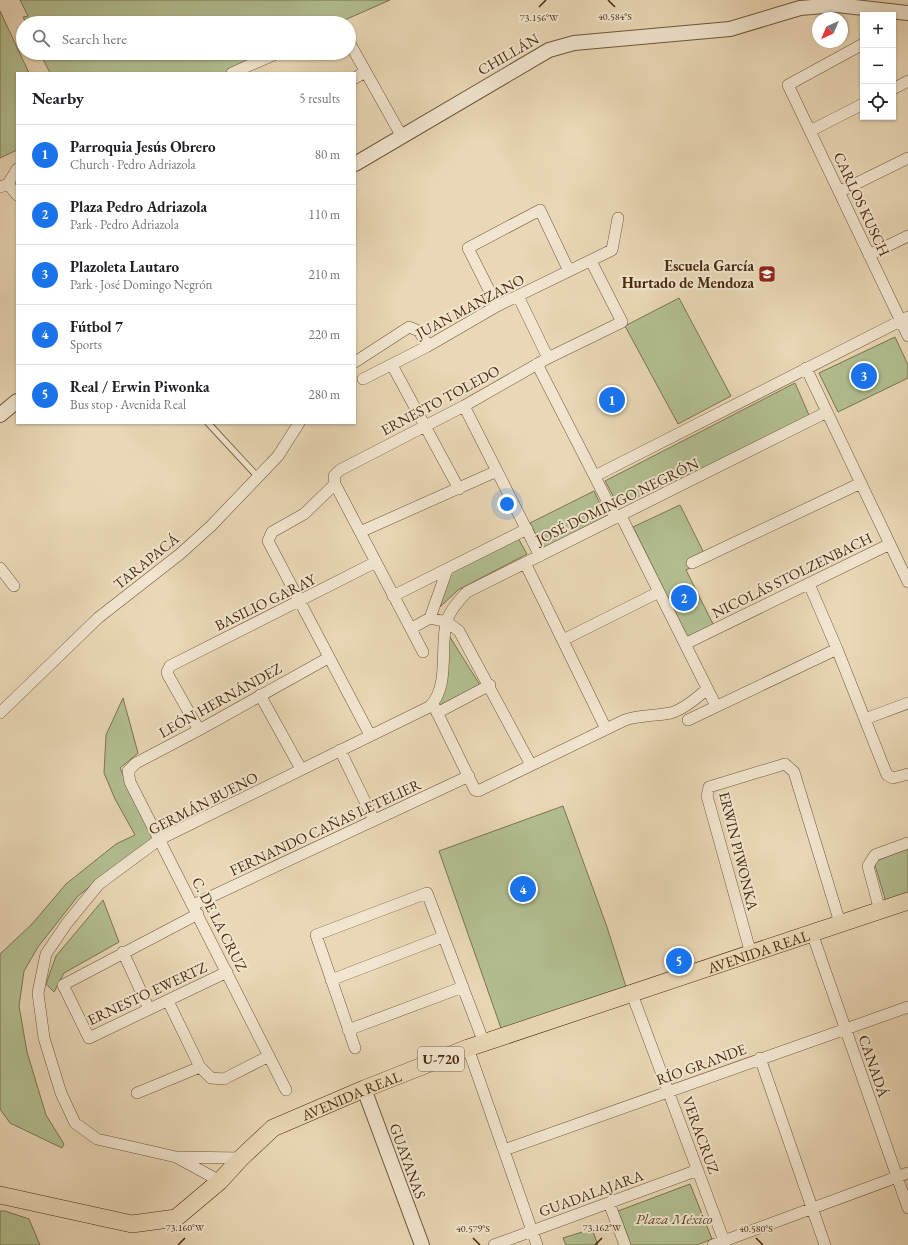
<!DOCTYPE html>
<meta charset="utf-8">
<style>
body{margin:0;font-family:"EB Garamond",serif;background:#f2f2f2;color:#202124}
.controls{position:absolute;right:12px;top:12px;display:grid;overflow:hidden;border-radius:0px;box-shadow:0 1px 3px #0004}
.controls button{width:36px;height:36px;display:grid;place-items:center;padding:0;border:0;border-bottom:1px solid #e0e0e0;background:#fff;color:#202124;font:20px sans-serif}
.compass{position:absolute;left:812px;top:12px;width:36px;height:36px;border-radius:50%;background:#fff;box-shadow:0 1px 3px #0004;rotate:224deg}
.you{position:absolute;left:507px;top:504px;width:14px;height:14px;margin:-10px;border:3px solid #fff;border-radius:50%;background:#1a73e8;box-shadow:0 0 0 6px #1a73e833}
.badge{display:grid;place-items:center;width:26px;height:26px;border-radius:50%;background:#1a73e8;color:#fff;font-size:13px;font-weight:700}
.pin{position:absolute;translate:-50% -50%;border:2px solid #fff;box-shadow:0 1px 4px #0006}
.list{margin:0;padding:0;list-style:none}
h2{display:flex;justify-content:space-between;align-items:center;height:52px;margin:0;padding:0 16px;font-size:17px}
h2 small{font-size:13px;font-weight:400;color:#757577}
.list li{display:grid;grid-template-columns:26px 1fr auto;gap:12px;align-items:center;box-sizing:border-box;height:60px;padding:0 16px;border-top:1px solid #e0e0e0}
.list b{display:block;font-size:15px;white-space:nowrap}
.list p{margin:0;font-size:13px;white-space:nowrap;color:#757577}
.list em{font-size:13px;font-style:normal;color:#757577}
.icon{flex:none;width:22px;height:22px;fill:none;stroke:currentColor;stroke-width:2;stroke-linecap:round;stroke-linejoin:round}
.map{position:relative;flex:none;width:908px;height:1245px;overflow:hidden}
.search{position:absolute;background:#fff;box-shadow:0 1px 3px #0004;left:16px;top:16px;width:340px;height:44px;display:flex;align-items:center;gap:10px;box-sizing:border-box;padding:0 14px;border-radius:22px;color:#757577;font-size:15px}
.panel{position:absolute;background:#fff;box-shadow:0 1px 3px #0004;left:16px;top:72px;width:340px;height:352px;border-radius:0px}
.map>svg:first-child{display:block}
.green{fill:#b2bf91;stroke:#7c7450}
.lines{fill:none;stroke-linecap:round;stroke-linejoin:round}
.service-casing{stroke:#705538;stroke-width:7}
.minor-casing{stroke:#705538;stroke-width:12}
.tertiary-casing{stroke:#705538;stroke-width:16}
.primary-casing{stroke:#472a0e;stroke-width:18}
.service{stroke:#f1e5cf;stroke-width:5.5}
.minor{stroke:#f1e5cf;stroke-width:11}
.tertiary{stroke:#f1e5cf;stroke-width:14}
.primary{stroke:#e9d7b5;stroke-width:17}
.ticks{fill:none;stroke:#472a0e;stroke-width:1.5}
.labels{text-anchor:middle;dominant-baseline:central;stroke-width:4;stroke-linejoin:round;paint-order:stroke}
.shield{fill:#f1e5cf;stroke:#7a6248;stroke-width:1}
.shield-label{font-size:14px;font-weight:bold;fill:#472a0e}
.street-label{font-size:15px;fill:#472a0e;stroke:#f1e5cf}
.poi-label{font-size:15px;font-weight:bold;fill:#472a0e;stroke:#f1e5cf;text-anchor:end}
.park-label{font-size:15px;font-style:italic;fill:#5c4828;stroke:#f1e5cf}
.ticks-label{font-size:10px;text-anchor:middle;fill:#472a0e;stroke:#f1e5cf;stroke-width:4;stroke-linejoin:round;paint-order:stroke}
</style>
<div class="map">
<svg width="908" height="1245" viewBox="0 0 908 1245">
<rect width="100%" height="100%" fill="#e9d7b5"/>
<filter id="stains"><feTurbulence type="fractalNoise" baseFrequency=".005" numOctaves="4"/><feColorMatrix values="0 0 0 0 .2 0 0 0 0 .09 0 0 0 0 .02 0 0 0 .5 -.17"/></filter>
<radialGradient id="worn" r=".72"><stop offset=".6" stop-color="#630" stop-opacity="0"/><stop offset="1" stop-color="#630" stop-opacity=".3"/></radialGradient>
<path class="green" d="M20 0H390L338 23H26L23 17 28 16Z
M0 11 29 73H17V150L0 158Z
M40 53H270L225 73H50Z
M679 298 731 396 678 424 625 326Z
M895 337 908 365V378L838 412 819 373Z
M795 383 812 422 618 505 605 481Z
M594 491 607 518 543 549 530 523Z
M680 505 707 559 710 558 686 570 714 626 688 638 633 527Z
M518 538 527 554 458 590 440 607 450 573Z
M448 634 480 685 438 706Z
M123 698 138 753 120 768 148 829 154 837 78 896 38 947 24 971 19 1006 27 1052 46 1115 64 1144 62 1148 10 1123 0 1109V954L32 924 66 884 116 844 135 835 115 799 104 773 106 735Z
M563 806 607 927 627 990 502 1031 439 851Z
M908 848V894L886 902 874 862Z
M103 900 119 942 64 973 54 992 46 984 56 956Z
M690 1184 712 1239 697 1245H631L618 1211Z
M0 1211H5L29 1219 40 1245H0Z
M592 1229 598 1245H566L563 1238Z"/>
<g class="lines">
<g class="service-casing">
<path id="service" d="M208 423 258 477"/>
</g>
<g class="minor-casing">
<path id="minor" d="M349 42 401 135
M863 44 788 85 908 336
M232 73 278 53
M355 78 365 72
M893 89 908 81
M810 131 863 104
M8 184 17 195
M0 187 8 184 17 169
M839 192 908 158
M869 255 908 236
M518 296 548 358
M497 306 468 248 540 210 569 271
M355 362 409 327 419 331 428 346
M537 364 616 518
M392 365 459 489
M806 368 908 582
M363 379 428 346 497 306 612 250 618 218
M464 406 540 556
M595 476 908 317
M335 484 304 514 272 532 268 541 370 735
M621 516 716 706
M360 532 497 471
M525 563 606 729
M692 563 861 483
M0 568 14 586
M809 584 837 649 887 775 893 778 908 774
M393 596 527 529
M430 618 447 570
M412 628 430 618 447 622 459 631 531 765
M563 640 659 592
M685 644 890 544
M423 652 335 484 334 476 340 470 464 406 548 358 622 322 591 261
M260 695 301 769
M433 704 475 790 478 791 625 720C640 715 655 716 671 713 684 709 697 698 707 689
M0 713 98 618 180 554 211 526 278 456 299 423
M437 713 490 685
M865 719 908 703
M688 720 837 649
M199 730 168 675 167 672 170 666 376 562
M340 750 374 820
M193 905 469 776
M880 911 868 866 875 855 908 843
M198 914 63 985 89 1038 227 972
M812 933 908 1208
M123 952 149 1009
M751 954 707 796 709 787 785 764 794 772 840 923
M331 980 443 937
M632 994 724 1241
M168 1001 200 1067 211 1078 224 1079 269 1056
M348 1030 463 987
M355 1048 316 935 427 893 484 1043
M468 1048 537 1245
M760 1058 825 1245
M286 1090 130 782 128 771 136 763 199 730 328 658
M137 1093 200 1067
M504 1150 908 1007
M178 1157 241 1158
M220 1181 176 1157 97 1139 75 1123 61 1093 44 1038 38 993 46 954 67 923 99 884 160 839 429 707C451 687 439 645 447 620 451 609 459 600 467 592L827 412
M609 1203 625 1245
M494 1245 698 1170
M713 1245 908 1173"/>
</g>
<g class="tertiary-casing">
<path id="tertiary" d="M355 164 549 50 574 43 730 29 800 8 837 5 908 13
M0 415 17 401
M364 1089 422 1245"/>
</g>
<g class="primary-casing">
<g id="primary">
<path id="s1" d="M0 1195 132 1224 176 1218 220 1181 241 1158 273 1128 364 1089 468 1048 908 901"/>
</g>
</g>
<use href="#service" class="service"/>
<use href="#minor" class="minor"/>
<use href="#tertiary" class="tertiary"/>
<use href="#primary" class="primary"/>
</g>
<path class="ticks" d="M608 0 615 7M539 7 546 0M473 1238 480 1245M756 1238 763 1245M178 1245 185 1238M595 1245 602 1238"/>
<defs>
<g id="school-square" transform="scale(0.9)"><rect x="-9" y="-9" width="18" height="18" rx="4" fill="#8f2418" stroke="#f1e5cf"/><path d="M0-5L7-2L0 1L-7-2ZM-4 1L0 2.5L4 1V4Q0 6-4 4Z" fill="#fff"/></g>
</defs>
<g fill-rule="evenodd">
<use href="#school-square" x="767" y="274"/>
</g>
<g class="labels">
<rect class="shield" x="418" y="1047" width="46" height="24" rx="3"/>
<g class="shield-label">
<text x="441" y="1059">U-720</text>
</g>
<g class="street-label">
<text transform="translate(508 54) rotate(-30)">CHILLÁN</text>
<text transform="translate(862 204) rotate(65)">CARLOS KUSCH</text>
<text transform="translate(470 306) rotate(-28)">JUAN MANZANO</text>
<text transform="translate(440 400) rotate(-28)">ERNESTO TOLEDO</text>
<text transform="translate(617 501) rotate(-26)">JOSÉ DOMINGO NEGRÓN</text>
<text transform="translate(146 561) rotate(-39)">TARAPACÁ</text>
<text transform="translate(792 575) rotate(-26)">NICOLÁS STOLZENBACH</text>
<text transform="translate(265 602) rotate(-26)">BASILIO GARAY</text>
<text transform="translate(220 700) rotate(-29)">LEÓN HERNÁNDEZ</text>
<text transform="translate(203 803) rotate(-27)">GERMÁN BUENO</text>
<text transform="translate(325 827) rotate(-25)">FERNANDO CAÑAS LETELIER</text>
<text transform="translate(739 851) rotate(76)">ERWIN PIWONKA</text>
<text transform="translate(220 924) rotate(63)">C. DE LA CRUZ</text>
<text stroke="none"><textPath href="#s1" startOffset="829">AVENIDA REAL</textPath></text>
<text transform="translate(147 993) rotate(-25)">ERNESTO EWERTZ</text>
<text transform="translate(701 1064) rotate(-20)">RÍO GRANDE</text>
<text transform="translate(874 1066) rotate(71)">CANADÁ</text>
<text stroke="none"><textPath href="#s1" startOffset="397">AVENIDA REAL</textPath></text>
<text transform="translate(701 1135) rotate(70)">VERACRUZ</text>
<text transform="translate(408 1161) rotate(70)">GUAYANAS</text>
<text transform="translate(591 1193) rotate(-20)">GUADALAJARA</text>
</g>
<g class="poi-label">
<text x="754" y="265">Escuela García<tspan x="754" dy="17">Hurtado de Mendoza</tspan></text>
</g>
<g class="park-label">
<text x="674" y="1218">Plaza México</text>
</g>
</g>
<g class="ticks-label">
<text x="615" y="20">40.584°S</text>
<text x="539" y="21">73.156°W</text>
<text x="185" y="1231">73.160°W</text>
<text x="602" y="1231">73.162°W</text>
<text x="473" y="1232">40.579°S</text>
<text x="756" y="1232">40.580°S</text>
</g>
<rect width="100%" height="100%" filter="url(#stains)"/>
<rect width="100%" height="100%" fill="url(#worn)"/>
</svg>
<div class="controls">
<button>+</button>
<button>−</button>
<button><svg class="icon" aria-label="locate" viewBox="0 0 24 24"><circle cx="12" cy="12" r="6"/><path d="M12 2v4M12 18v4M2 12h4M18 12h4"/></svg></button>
</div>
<svg class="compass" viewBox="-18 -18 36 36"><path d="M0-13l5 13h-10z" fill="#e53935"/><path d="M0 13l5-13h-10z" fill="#757577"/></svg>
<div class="you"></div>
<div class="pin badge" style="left:612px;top:400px">1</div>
<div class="pin badge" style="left:684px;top:598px">2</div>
<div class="pin badge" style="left:864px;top:376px">3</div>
<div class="pin badge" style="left:523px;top:889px">4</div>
<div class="pin badge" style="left:679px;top:961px">5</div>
<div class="search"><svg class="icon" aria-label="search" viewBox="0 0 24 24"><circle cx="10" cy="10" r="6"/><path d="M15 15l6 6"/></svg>Search here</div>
<section class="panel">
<h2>Nearby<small>5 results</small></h2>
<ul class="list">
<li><span class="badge">1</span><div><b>Parroquia Jesús Obrero</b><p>Church · Pedro Adriazola</p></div><em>80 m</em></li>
<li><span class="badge">2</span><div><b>Plaza Pedro Adriazola</b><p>Park · Pedro Adriazola</p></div><em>110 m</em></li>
<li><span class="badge">3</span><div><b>Plazoleta Lautaro</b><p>Park · José Domingo Negrón</p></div><em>210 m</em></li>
<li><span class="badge">4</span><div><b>Fútbol 7</b><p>Sports</p></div><em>220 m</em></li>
<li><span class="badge">5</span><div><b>Real / Erwin Piwonka</b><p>Bus stop · Avenida Real</p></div><em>280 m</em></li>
</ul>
</section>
</div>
